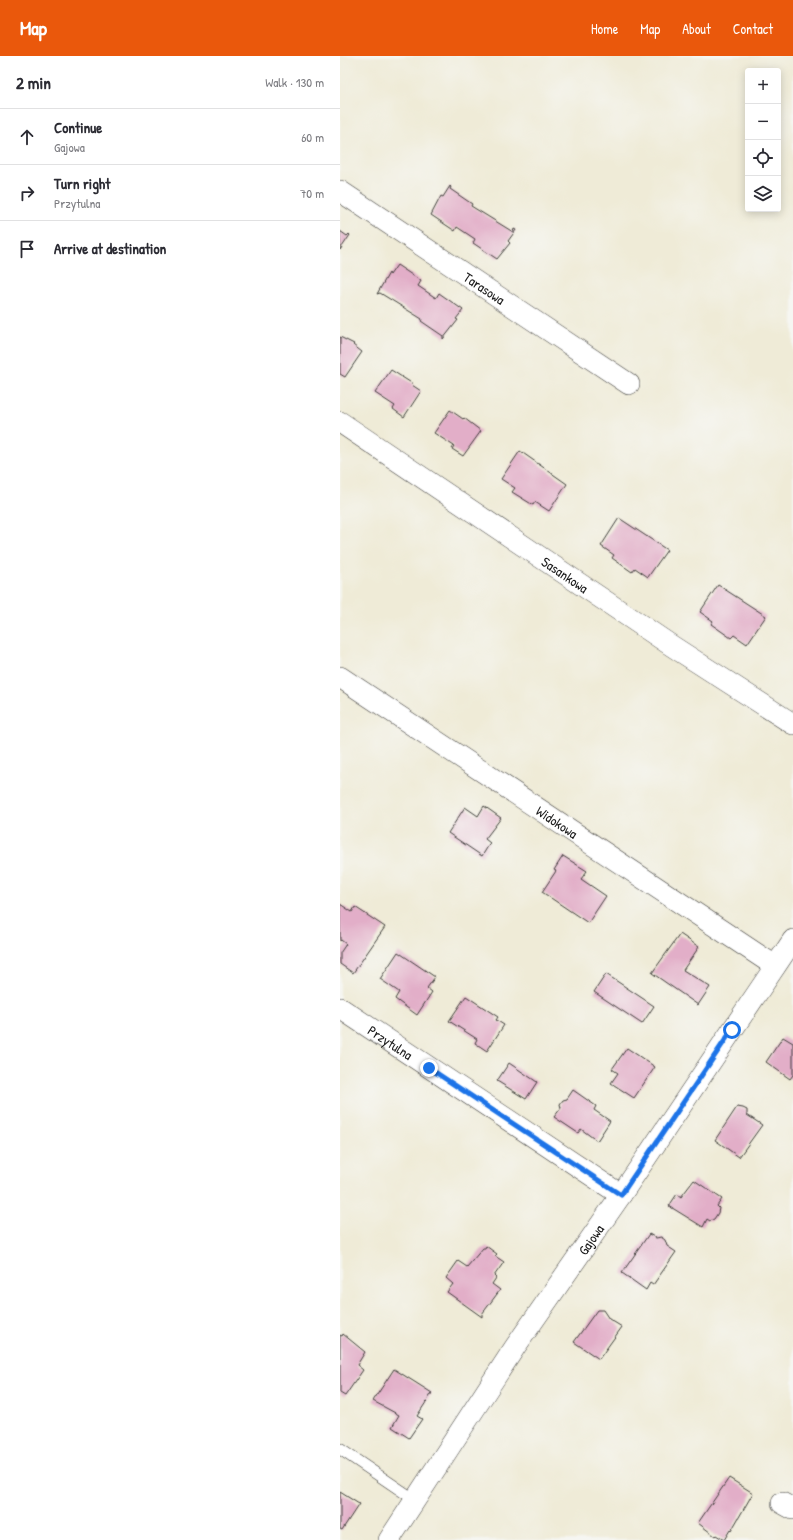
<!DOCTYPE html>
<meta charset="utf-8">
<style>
body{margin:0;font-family:"Patrick Hand",sans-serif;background:#f2f2f3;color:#2b2b33}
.controls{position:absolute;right:12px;top:12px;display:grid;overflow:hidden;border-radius:4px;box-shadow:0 2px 10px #0003}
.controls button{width:36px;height:36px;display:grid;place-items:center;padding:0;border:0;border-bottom:1px solid #e1e1e2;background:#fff;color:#2b2b33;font:20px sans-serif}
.stop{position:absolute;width:12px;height:12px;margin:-9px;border:3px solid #1a73e8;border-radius:50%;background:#fff}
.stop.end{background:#1a73e8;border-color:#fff;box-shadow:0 1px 4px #0008}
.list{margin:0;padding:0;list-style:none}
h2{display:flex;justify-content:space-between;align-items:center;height:52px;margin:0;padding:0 16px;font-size:17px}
h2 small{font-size:13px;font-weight:400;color:#7c7c81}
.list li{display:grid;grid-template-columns:26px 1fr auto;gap:12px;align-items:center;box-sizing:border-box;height:56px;padding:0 16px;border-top:1px solid #e1e1e2}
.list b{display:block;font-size:15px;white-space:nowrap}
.list p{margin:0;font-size:13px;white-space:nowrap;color:#7c7c81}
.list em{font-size:13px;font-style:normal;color:#7c7c81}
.icon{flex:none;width:22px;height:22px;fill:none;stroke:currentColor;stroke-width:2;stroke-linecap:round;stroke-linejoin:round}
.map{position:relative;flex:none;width:453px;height:1484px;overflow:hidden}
header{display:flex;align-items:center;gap:24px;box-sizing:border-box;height:56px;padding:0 20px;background:#ea580c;color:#fff}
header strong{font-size:19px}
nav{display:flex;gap:22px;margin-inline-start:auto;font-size:14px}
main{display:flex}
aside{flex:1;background:#fff}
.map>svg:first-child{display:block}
.building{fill:#e2aec8}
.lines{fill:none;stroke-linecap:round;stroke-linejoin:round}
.lane-casing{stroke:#3c3b38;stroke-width:12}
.street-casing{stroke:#3c3b38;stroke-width:22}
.lane{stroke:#fff;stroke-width:11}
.street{stroke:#fff;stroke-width:21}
.route{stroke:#1a73e8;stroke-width:5}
.labels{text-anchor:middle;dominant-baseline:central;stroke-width:3;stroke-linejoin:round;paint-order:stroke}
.street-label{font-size:14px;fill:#1c1c1c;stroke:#f6f6f2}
</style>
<header>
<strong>Map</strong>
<nav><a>Home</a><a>Map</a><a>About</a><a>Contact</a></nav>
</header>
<main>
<aside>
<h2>2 min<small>Walk · 130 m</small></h2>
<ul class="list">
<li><svg class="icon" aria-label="ahead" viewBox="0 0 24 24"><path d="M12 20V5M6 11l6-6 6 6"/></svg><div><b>Continue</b><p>Gajowa</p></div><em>60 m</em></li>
<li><svg class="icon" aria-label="right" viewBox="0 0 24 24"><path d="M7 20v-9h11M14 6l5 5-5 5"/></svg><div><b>Turn right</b><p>Przytulna</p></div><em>70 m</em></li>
<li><svg class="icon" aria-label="arrive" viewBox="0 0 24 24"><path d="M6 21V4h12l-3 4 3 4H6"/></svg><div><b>Arrive at destination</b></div></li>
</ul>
</aside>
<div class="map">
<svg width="453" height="1484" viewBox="0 0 453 1484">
<rect width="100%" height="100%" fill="#f6f6f2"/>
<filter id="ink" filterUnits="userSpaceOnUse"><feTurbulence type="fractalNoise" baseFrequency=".025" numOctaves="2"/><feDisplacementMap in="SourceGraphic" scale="8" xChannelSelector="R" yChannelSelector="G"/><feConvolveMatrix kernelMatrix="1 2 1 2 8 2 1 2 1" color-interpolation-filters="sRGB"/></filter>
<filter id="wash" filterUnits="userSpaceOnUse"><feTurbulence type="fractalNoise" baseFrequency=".012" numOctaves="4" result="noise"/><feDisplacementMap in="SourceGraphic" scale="16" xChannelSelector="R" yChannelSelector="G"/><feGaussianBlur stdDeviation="0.9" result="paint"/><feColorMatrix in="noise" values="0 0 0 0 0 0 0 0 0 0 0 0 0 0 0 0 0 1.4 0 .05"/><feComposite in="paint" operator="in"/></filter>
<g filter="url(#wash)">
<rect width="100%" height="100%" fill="#efebd7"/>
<g id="blocks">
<path class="building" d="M110 130 111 131 110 133 132 148 131 150 173 176 174 173 176 174 168 185 170 187 157 203 133 187 135 183 117 171 115 175 91 159 101 140 103 141Z
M0 175 7 180 9 178 10 179 0 194Z
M57 209 81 225 78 230 96 242 99 237 123 254 116 263 118 264 103 283V280L81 265 82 263 40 237 37 238 49 217 50 219Z
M0 281 14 288 13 289 22 296 5 321 0 318Z
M51 314 73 328 72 329 81 335 64 361 53 353 55 350 35 337Z
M110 354 123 363 124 362 141 375 123 400 112 393 114 390 94 377Z
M180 395 227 428 209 455 195 446 193 449 172 436 175 432 161 423Z
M279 462 327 494 308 521 295 512 292 516 272 502 274 499 261 490Z
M378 529 426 560 407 588 394 579 391 582 371 568 373 565 360 556Z
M144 750 161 762 145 783 150 787 142 800 108 777 125 751 138 760Z
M223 800 247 815 241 823 266 840 248 867 202 836 216 815 214 814Z
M0 848 12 856 15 851 45 871 13 917 0 908V897L6 888 1 884 0 885Z
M340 878 359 891 343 914 370 931 358 949 312 917Z
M58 896 95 921 87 932 92 936 77 959 55 943 59 936 40 923Z
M266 918 314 950 302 968 254 936Z
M126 940 158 961 156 964 164 969 147 995 135 987 137 983 109 965Z
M443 981 453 987V1019L450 1023 426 1006Z
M287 992 315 1011 294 1042 271 1027 278 1017 272 1013Z
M169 1007 197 1026 186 1043 157 1025Z
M233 1034 256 1050 254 1054 270 1065 257 1085 241 1073 238 1077 214 1061 221 1052 220 1048 223 1044 227 1043Z
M397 1051 403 1052 407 1054V1059L422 1069 399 1101 375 1084Z
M354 1124 382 1143 377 1150 379 1152 378 1157 374 1163 370 1165 367 1163 363 1171 329 1150 337 1138 341 1141Z
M309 1178 316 1182 321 1181 325 1184 327 1190 336 1196 313 1229 310 1227 306 1234 282 1217Z
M146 1190 157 1198 155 1200 164 1206 154 1220 156 1222 152 1228 160 1234 142 1258V1261L107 1236 113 1228 106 1222 118 1205 127 1211 143 1192H145Z
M257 1254H263L269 1263 282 1271 259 1303 234 1286Z
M3 1278 25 1296 17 1309 23 1314 5 1340 0 1337V1279L2 1280Z
M54 1313 92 1337 77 1360 82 1363 69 1382 52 1371 59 1359 33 1345Z
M389 1422 413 1437 391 1475 390 1474 384 1484 376 1479 375 1480 358 1467Z
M0 1436 19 1448 2 1474 0 1473Z"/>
</g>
</g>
<g filter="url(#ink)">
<use href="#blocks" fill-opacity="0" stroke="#3c3b38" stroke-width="1"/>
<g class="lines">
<g class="lane-casing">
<path id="lane" d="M0 1393 75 1444"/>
</g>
<g class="street-casing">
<g id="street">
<path id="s1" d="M0 135 289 328"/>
<path id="s2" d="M0 366 332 590 453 668"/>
<path id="s3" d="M0 621 435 910"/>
<path id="s4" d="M0 952 281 1139"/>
<path d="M442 1447 453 1453"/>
<path id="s5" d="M49 1484 175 1291 281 1139 453 884"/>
</g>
</g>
<use href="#lane" class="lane"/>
<use href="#street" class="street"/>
</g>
</g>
<g class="lines" filter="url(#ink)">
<path class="route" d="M89 1012 281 1139 392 974"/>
</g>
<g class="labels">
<g class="street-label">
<text stroke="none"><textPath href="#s1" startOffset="174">Tarasowa</textPath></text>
<text stroke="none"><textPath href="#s2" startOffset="272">Sasankowa</textPath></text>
<text stroke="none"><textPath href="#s3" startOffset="261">Widokowa</textPath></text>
<text stroke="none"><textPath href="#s4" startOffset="61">Przytulna</textPath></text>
<text stroke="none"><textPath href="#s5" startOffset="362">Gajowa</textPath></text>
</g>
</g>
</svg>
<div class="controls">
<button>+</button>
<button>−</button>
<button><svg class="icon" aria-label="locate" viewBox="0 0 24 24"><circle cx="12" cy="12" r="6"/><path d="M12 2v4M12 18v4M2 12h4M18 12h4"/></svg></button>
<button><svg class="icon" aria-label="layers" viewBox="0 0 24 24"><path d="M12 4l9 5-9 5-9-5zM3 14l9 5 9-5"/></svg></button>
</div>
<div class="stop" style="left:392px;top:974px"></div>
<div class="stop end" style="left:89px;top:1012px"></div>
</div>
</main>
